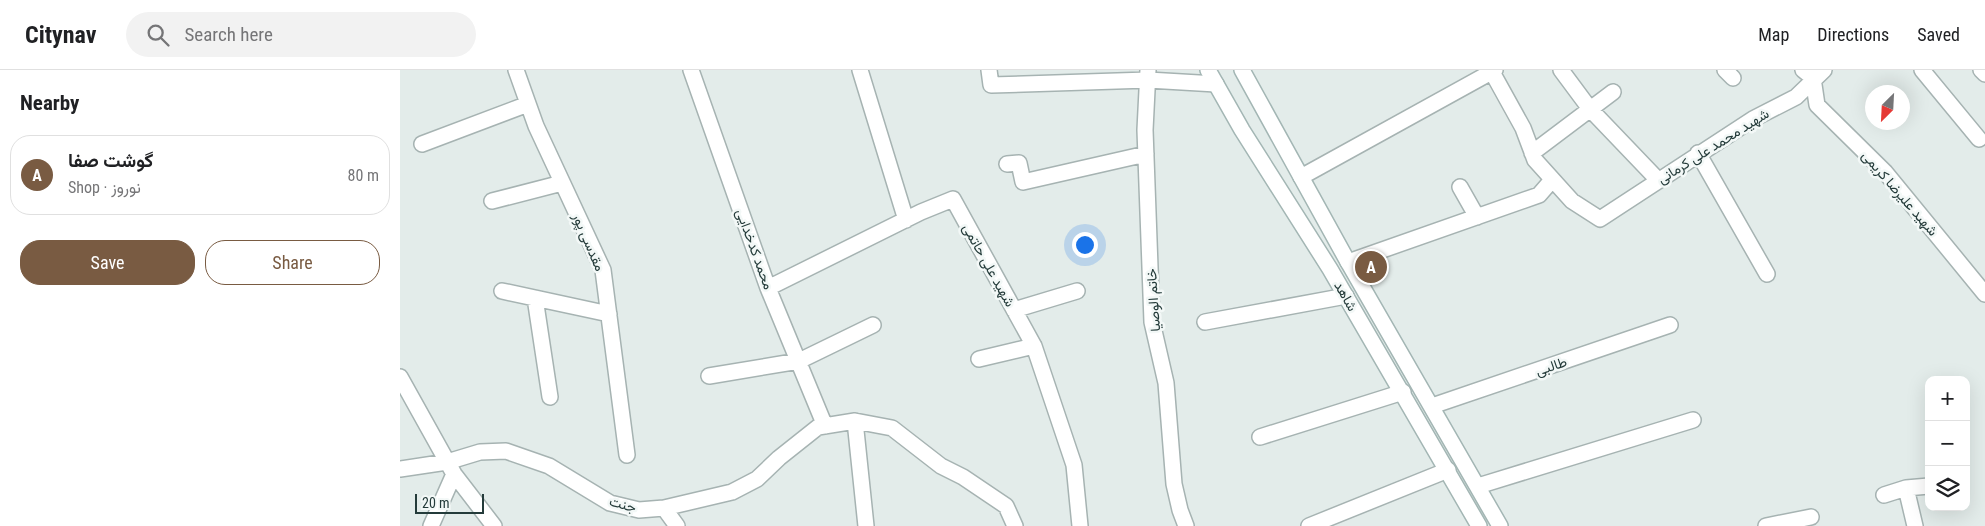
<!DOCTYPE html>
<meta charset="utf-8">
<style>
body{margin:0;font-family:"Roboto Condensed",Vazirmatn,sans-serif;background:#f2f2f2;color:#202124}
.controls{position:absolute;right:15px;bottom:15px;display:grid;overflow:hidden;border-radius:10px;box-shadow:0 5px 20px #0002}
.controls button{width:45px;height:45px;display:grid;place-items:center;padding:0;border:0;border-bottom:1px solid #e0e0e0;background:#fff;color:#202124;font:25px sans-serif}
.compass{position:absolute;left:1465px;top:15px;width:45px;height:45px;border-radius:50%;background:#fff;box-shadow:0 5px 20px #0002;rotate:204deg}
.scale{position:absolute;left:15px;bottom:12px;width:69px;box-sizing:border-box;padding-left:5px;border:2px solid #243b3a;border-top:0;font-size:14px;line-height:18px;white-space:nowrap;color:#243b3a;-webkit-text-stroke:4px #f3f8f7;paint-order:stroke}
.you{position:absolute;left:684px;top:174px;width:18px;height:18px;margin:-12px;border:4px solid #fff;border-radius:50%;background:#1a73e8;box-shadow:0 0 0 8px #1a73e833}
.badge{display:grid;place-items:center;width:32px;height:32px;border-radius:50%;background:#795b42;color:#fff;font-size:16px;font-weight:700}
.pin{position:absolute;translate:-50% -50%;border:2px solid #fff;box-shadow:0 1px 5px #0006}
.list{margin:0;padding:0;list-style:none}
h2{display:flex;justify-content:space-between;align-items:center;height:65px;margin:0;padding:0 20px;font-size:21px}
h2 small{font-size:16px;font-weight:400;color:#757577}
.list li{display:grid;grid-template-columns:32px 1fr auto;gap:15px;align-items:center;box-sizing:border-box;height:80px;margin:0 10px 10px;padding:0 10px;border:1px solid #e0e0e0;border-radius:20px}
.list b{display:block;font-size:19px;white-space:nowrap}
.list p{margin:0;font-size:16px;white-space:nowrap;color:#757577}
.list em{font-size:16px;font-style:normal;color:#757577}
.actions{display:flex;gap:10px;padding:15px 20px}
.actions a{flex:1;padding:11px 0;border:1px solid #795b42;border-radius:20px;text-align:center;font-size:18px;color:#795b42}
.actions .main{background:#795b42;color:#fff}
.icon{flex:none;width:28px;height:28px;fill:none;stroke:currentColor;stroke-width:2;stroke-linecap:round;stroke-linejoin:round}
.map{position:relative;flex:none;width:1585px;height:456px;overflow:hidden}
header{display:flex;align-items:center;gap:30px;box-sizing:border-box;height:70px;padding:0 25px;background:#fff;border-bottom:1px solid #e0e0e0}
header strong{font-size:24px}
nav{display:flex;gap:28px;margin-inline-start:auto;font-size:18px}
.search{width:350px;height:45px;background:#f2f2f2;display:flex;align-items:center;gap:12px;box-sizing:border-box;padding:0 18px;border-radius:28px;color:#757577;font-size:19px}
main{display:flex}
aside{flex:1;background:#fff}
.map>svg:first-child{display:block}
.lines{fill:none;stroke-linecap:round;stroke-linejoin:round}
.minor-casing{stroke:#a6b3b2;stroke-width:18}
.secondary-casing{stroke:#a3b6b4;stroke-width:18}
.minor{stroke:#fff;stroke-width:15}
.secondary{stroke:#fff;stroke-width:15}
.labels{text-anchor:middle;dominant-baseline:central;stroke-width:5;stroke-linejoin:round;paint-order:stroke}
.street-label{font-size:14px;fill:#243b3a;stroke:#f3f8f7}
</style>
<header>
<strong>Citynav</strong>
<div class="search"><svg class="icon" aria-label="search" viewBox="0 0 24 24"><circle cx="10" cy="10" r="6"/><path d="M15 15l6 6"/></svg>Search here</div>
<nav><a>Map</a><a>Directions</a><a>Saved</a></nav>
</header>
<main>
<aside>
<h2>Nearby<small></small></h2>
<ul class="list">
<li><span class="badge">A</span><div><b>گوشت صفا</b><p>Shop · نوروز</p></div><em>80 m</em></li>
</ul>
<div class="actions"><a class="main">Save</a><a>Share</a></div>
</aside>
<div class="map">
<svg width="1585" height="456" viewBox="0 0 1585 456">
<rect width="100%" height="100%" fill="#e3ecea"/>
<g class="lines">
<g class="minor-casing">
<path id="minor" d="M116 0 136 56 203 200 227 385
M291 0 368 218 425 356
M460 0 506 150
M589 0 591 15 748 10 816 14
M748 0 745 60 752 252 766 313 774 414 780 440 786 456
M1161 0 1190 39 1258 110
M1325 0 1333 8
M1403 0 1413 8 1417 35 1485 102 1585 224
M1522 0 1579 69
M1581 0 1585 4
M1092 2 1123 58 1135 90 1172 131 1200 149 1353 49 1396 27 1424 0
M22 74 128 34
M1132 83 1213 22
M1298 83 1367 204
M607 94 619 93 623 112 746 84
M901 107 1095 0
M1060 117 1077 147
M92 131 162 113
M948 192 1139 125 1152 110
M368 218 521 142 553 129 634 276 674 395 680 456
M102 221 209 244
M135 228 150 327
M614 240 677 221
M805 252 946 226
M579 289 634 276
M309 306 399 291 473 255
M0 307 54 404 94 456
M1032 336 1270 255
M455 351 466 456
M860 367 1003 322
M0 399 47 392 80 382 106 381 149 396 210 433 239 440 264 438 332 422 357 409 379 388 418 357 455 351 492 358 541 396 563 407 606 436 615 456
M1078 416 1293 350
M1506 418 1515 456
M1484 425 1506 418 1529 416
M264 438 277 456
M31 456 54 404
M909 456 1048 400
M1366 456 1411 447"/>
</g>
<g class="secondary-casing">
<path id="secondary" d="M808 0 842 60 930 199 1079 456
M842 0 948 192 1100 456"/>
</g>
<use href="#minor" class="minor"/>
<use href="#secondary" class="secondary"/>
</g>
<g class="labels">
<g class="street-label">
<text transform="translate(1313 76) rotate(-32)">شهید محمد علی کرمانی</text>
<text transform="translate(1500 123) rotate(49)">شهید علیرضا کریمی</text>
<text transform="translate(189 172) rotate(67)">مقدسی پور</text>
<text transform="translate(355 179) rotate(70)">محمد کدخدایی</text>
<text transform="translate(589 195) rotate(61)">شهید علی حاتمی</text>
<text transform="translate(946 226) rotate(60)">شاهد</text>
<text transform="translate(753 230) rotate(-94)">خاتم الوصیا</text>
<text transform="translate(1151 296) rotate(-19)">طالبی</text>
<text transform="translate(223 434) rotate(15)">جنت</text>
</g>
</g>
</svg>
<div class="controls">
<button>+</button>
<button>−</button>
<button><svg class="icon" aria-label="layers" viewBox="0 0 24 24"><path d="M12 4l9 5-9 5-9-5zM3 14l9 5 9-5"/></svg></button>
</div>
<svg class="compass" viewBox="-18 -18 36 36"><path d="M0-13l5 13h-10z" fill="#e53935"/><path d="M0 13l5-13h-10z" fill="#757577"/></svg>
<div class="scale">20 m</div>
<div class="you"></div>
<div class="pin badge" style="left:971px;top:197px">A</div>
</div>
</main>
